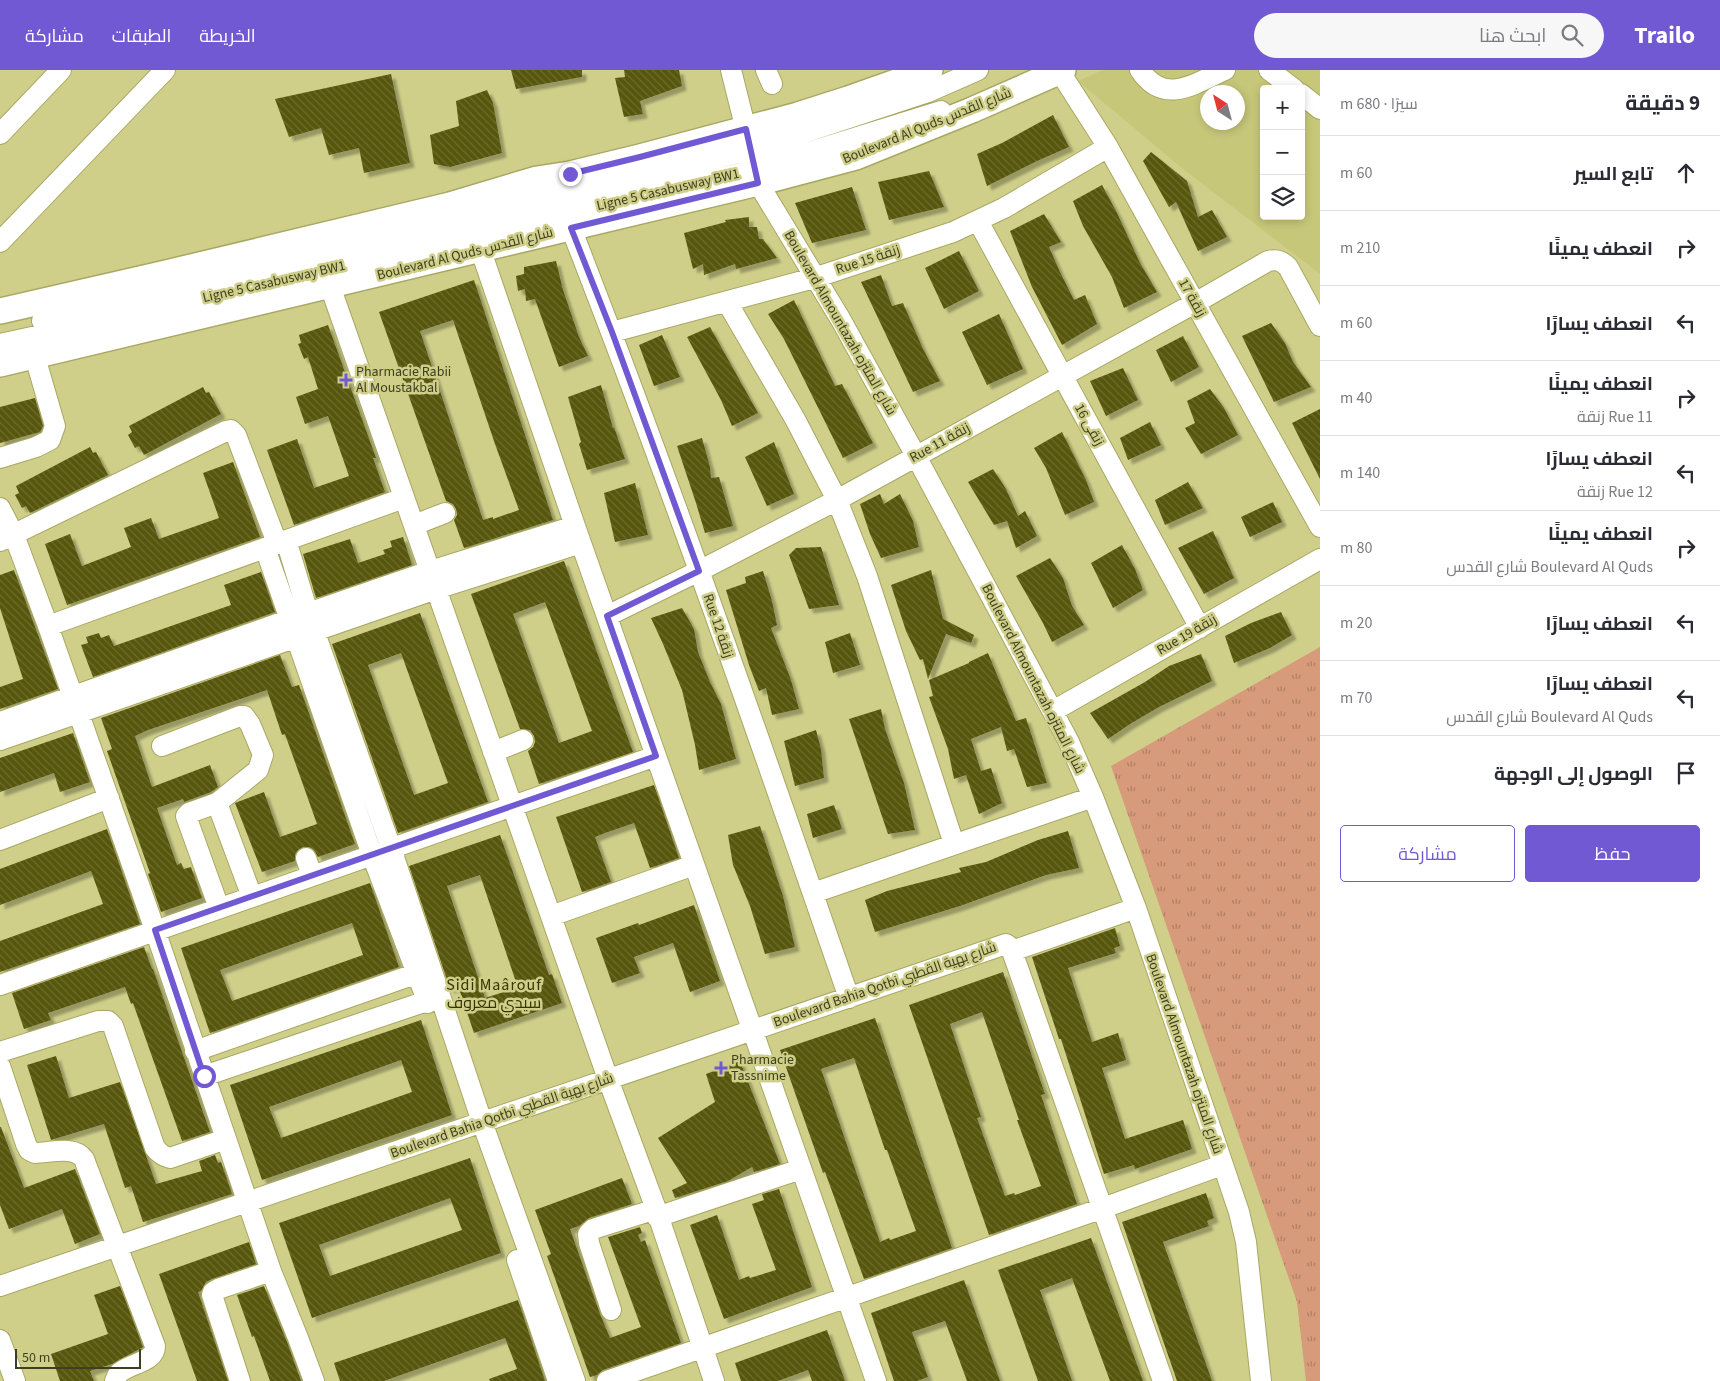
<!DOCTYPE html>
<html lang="ar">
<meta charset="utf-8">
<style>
body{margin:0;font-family:"Source Sans 3",Cairo,sans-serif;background:#f7f7f7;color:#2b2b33;direction:rtl}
.controls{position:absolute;right:15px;top:15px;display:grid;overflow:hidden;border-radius:5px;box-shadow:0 2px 8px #0003}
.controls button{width:45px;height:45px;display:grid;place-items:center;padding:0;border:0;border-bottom:1px solid #e1e1e2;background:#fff;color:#2b2b33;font:25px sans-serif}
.compass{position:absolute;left:1200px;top:15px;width:45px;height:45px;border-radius:50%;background:#fff;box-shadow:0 2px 8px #0003;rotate:324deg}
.scale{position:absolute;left:15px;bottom:12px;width:126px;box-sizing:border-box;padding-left:5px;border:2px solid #3e3e21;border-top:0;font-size:14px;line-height:18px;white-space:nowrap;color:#3e3e21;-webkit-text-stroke:4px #cfcf8a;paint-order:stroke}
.stop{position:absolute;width:15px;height:15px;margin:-11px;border:4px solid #7259d4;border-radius:50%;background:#fff}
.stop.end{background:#7259d4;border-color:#fff;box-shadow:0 1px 5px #0008}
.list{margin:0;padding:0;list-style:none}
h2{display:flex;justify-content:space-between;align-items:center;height:65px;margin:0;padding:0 20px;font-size:21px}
h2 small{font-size:16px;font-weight:400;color:#7c7c81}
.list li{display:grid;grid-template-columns:32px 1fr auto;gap:15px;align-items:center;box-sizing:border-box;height:75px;padding:0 20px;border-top:1px solid #e1e1e2}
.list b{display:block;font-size:19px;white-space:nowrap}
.list p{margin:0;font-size:16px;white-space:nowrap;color:#7c7c81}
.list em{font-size:16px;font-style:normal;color:#7c7c81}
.actions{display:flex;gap:10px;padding:15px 20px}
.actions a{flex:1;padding:11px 0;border:1px solid #7259d4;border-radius:5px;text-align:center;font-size:18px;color:#7259d4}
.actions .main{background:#7259d4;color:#fff}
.icon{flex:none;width:28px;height:28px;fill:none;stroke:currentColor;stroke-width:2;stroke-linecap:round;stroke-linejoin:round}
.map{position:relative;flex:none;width:1320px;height:1311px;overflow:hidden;direction:ltr}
header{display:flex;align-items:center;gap:30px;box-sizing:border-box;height:70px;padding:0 25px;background:#7259d4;color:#fff}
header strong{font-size:24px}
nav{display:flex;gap:28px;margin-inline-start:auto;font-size:18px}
.search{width:350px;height:45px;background:#f7f7f7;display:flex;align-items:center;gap:12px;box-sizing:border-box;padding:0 18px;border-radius:28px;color:#7c7c81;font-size:19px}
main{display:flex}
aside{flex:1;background:#fff}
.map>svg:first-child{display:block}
.built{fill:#c7c77a;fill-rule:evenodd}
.park{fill:url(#park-tufts)}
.building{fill:url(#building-back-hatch);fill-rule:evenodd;filter:url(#shadow)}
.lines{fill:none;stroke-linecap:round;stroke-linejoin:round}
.minor-casing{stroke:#a8a864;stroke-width:22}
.major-casing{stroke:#a8a864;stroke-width:28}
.minor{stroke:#fff;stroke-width:20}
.major{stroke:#fff;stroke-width:25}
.route{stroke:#7259d4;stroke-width:6}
.poi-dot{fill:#7259d4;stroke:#cfcf8a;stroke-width:2}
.labels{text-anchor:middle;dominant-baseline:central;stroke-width:5;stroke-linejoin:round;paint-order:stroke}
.street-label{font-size:14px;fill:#3e3e21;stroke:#cfcf8a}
.poi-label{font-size:14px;fill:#3e3e21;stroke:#cfcf8a;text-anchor:start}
.quarter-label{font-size:16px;letter-spacing:1px;fill:#363400;stroke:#cfcf8a}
</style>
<header>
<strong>Trailo</strong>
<div class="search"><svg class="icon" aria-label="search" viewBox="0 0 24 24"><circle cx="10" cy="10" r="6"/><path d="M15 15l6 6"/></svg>ابحث هنا</div>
<nav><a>الخريطة</a><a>الطبقات</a><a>مشاركة</a></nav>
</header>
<main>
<aside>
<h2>9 دقيقة<small>سيرًا · 680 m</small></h2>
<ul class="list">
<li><svg class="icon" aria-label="ahead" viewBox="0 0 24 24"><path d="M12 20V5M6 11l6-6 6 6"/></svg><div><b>تابع السير</b></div><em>60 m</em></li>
<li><svg class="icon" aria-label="right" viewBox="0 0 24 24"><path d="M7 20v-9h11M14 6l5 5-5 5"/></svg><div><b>انعطف يمينًا</b></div><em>210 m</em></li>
<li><svg class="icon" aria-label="left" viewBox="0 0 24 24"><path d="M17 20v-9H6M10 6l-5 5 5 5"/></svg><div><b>انعطف يسارًا</b></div><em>60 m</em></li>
<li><svg class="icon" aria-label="right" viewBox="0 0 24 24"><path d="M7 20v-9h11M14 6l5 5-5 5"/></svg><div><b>انعطف يمينًا</b><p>Rue 11 زنقة</p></div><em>40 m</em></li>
<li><svg class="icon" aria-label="left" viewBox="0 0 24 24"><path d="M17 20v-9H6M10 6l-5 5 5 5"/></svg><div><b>انعطف يسارًا</b><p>Rue 12 زنقة</p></div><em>140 m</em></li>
<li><svg class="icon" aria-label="right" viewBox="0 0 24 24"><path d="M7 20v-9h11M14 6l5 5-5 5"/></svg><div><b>انعطف يمينًا</b><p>Boulevard Al Quds شارع القدس</p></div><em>80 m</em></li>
<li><svg class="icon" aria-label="left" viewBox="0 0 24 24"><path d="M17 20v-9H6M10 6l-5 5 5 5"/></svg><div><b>انعطف يسارًا</b></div><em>20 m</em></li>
<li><svg class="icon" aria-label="left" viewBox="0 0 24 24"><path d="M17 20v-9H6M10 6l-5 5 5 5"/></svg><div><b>انعطف يسارًا</b><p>Boulevard Al Quds شارع القدس</p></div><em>70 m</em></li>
<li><svg class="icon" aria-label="arrive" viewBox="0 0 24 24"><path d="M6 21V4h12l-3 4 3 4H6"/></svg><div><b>الوصول إلى الوجهة</b></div></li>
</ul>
<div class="actions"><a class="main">حفظ</a><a>مشاركة</a></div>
</aside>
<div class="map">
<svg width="1320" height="1311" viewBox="0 0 1320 1311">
<defs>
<pattern id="park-tufts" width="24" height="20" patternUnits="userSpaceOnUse" patternTransform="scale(1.25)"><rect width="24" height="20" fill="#d79a7a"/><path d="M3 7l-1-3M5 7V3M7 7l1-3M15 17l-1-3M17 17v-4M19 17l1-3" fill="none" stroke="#b07f64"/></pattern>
<pattern id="building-back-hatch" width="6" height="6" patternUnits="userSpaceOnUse" patternTransform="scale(1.25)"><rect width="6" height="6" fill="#57560c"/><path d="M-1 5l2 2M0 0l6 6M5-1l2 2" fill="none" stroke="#6d6c2f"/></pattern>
<filter id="shadow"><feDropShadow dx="4.5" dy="4.5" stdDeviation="1" flood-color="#0004"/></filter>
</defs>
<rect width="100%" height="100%" fill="#cfcf8a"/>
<path class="built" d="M1103 0H1320V204L1182 98 1078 11ZM1264 19H1301V146H1264ZM1208 22H1238V52H1208Z"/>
<path class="park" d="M1320 577V1311H1306L1297 1232 1111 696Z"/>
<path class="building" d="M511 0H582V7L516 19Z
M624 0H679L682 16 640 31 643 44 624 47 615 8 625 7Z
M391 4 410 93 364 103 359 78 329 85 321 58 289 67 275 29Z
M487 20 493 33 502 83 450 97 434 94 430 65 459 56 456 31Z
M1053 45 1069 77 1037 91 987 116 977 84 1002 73Z
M1151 82 1187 111 1198 147 1212 140 1227 167 1198 181 1176 132 1169 137 1143 91Z
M929 101 944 137 889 150 878 112Z
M1102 115 1117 143 1140 193 1157 222 1124 238 1112 207 1083 156 1073 131Z
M852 117 866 160 812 173 795 133Z
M1044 144 1061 172 1049 177 1060 202 1074 230 1085 225 1097 254 1062 275 1032 217 1010 161Z
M749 147V157H757L759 169H763L777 188 736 199 735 194 704 205 703 194 693 199 684 163 726 152 725 150Z
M959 181 979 221 944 239 925 198Z
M556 191 563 220 579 267 588 286 559 297 535 229 526 231 525 219 518 221 516 206 524 204V197Z
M881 205 892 236 903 233 923 279 940 311 913 322 861 212Z
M474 210 553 450 464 478 454 450 457 445 456 439 453 434 446 431 379 242ZM453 250 495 374 519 440 493 449V447L483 450 420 261Z
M794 230 835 316 842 314 873 373 843 388 784 269 768 244Z
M999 244 1023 299 987 315 962 262Z
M1271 253 1285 273 1293 292 1311 317 1274 332 1242 266Z
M328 255 376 388H373L385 422 294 455 267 380 297 369 314 418 349 406 328 346 305 354 296 327 318 319 308 287 304 289 298 274 301 273 299 265Z
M710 257 758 343 732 356 721 330 687 267Z
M662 265 680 307 654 316 639 275Z
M1183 266 1199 297 1171 312 1156 280Z
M1123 298 1138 330 1106 346 1090 311Z
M601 315 613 358 614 357 625 389 587 400 579 374 581 372 568 327Z
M203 317 206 323 209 322 221 344 144 385 139 376 135 378 128 365 132 362 129 356Z
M1210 319 1224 338 1238 365 1201 384 1185 358 1195 353 1187 331Z
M35 328 43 356 40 362 0 373V337Z
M1320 339V409L1292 353Z
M1150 352 1161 375 1128 390 1120 368Z
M1062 362 1086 410 1094 432 1065 445 1046 398 1034 378Z
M702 368 710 397 711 408 719 407 733 456 705 463 696 433 677 376Z
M774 372 794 424 767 436 745 387Z
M90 377 93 383 96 382 108 405 30 443 26 436 22 438 15 425 19 423 16 416Z
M233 392 260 467 67 535 45 474 70 464 82 496 131 477 124 458 151 448 159 469 219 448 203 403Z
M993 399 1006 419 1018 446 1025 441 1037 466 1016 478 1007 451 994 455 968 412Z
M1188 412 1203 438 1165 455 1155 430Z
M635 413 648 465 615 472 604 423Z
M880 424 884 434 900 424 913 451 919 477 881 488 870 464 860 434Z
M1273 432 1282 452 1250 467 1241 447Z
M1213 461 1234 508 1204 524 1178 478Z
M403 467 412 495 316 528 303 484 350 469 358 493 385 484 383 480 392 477 390 471Z
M1122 475 1135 499 1143 520 1113 538 1091 493Z
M821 477 839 535 809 539 789 485 796 478Z
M1050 488 1063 508 1072 536 1084 555 1052 572 1043 553 1016 506Z
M564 491 633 682 539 714 528 681 533 677 535 672 534 666 530 660 520 659 471 524ZM545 532 592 661 559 673 513 544Z
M14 500 58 619 0 639V617L23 609 0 538V505Z
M931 500 943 549 974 565 971 573 946 564 928 609 923 589 920 590 906 561 891 515Z
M763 501 772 531 777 555 771 558 791 610 799 639 772 645 766 618 759 621 749 595 726 520 746 513 745 507Z
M261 502 275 542 93 607 81 575 88 573 86 567 99 563 101 568 109 565 114 576 231 535 224 515Z
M682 538 694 559 698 582 710 612 721 634 736 689 699 700 695 675 682 620 663 574 651 548Z
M1281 542 1292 565 1270 578 1234 593 1225 566 1251 553Z
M420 543 488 732 398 763 332 574ZM401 583 448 713 414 725 368 595Z
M850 563 860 595 833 603 825 572Z
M988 583 1016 651 1026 648 1047 713 1027 717 1014 679 1007 681 1001 657 971 669 981 701 991 698 1002 733 979 744 966 705 954 709 948 679 929 627 933 626 929 610 969 593V592Z
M1201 584 1212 611 1159 637 1130 654 1108 669 1090 643 1145 612 1169 596Z
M280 585 292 617 299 615 355 774 318 787 313 779 309 777H303L297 781 295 785V791L262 802 235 733 264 722 280 767 317 754 285 664 282 665 267 620 148 660 135 666 152 717 210 695 218 717 211 722 184 732 183 729 157 738 177 795 181 793 184 799 191 797 202 828 161 842 148 804 150 803 107 681 112 679 101 648Z
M881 639 885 659 904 713 915 760 888 764 849 649Z
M816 660 821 679 824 708 795 716 784 671Z
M73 663 90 712 60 722 54 703 0 722V688Z
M654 715 679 788 650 798 634 753 605 763 595 767 611 812 582 822 556 747Z
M834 735 842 759 813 768 807 744Z
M760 756 783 826 795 877 765 884 750 836 733 795 728 765Z
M107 759 140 854 0 902V871L103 834 91 801 0 835V799Z
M1068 761 1079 798 1046 805 960 836 875 862 865 830 887 821 961 802 959 798 986 792 1038 770Z
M500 765 549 905 552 904 562 933 474 963 458 916 450 919 409 796ZM480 805 517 915 515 916 516 918 485 928 447 816Z
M370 813 399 897 210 963 181 878ZM352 853 363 885 232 931 220 900Z
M694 835 720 911 690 922 673 873 634 887 640 903 612 913 596 868 638 853 639 855Z
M1115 858 1120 876 1114 878 1116 883 1068 898 1092 972 1118 963 1126 990 1102 998 1125 1069 1183 1050 1192 1079 1135 1099 1134 1095 1104 1104 1061 969H1059L1032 887Z
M144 877 152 899H153L210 1062 182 1071 133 933 131 934 125 917 48 943 51 950 24 959 12 923Z
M1003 902 1045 1024 1041 1025 1077 1134 989 1165 909 935ZM982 942 1019 1050H1017L1041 1116 1015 1125 1014 1123 1005 1126 977 1048 981 1047 950 954Z
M875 948 952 1178 864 1209 825 1102 823 1103 780 980ZM854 988 885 1080H887L916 1161 890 1170 889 1168 880 1172 821 999Z
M421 950 452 1045 262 1110 230 1015ZM401 990 412 1022 281 1068 269 1037Z
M56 986 69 1028 120 1012 156 1114 202 1101 199 1091 215 1085 218 1093 221 1092 232 1124 143 1152 131 1116 125 1118 104 1054 51 1070 27 995Z
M740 991 780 1094 754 1102 752 1097 728 1111 675 1128 672 1120 687 1113 658 1068 715 1032 706 1004Z
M0 1057H1L24 1118 75 1099 100 1164 75 1174 62 1139 9 1159 0 1135Z
M470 1088 501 1183 312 1248 279 1153ZM450 1128 462 1160 330 1206 319 1175Z
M622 1108 632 1134 589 1148 579 1156 570 1159 600 1244 610 1268 641 1257 608 1167 640 1157 642 1163 638 1165 641 1172 645 1170 681 1273 603 1300 597 1305 590 1307 547 1186 551 1184 535 1140Z
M779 1119 812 1217 724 1249 690 1155 717 1145 739 1210 749 1206 750 1208 776 1200 752 1134 764 1130 762 1124Z
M1206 1123 1214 1148 1207 1151 1209 1156 1163 1172 1212 1311H1177L1122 1152Z
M1091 1168 1143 1311H1110L1072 1208 1040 1220 1072 1311H1038L998 1200Z
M249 1172 256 1194 212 1209 206 1212 201 1221 198 1222 228 1311H197L159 1204Z
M964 1210 1000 1311H967L945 1251 912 1262 928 1307 917 1311H894L871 1243Z
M120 1216 143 1277 112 1294 90 1301 94 1311H60L51 1284 108 1264 94 1225Z
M264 1216 287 1272 301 1311H270L254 1266 252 1267 237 1225Z
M518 1230 545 1311H490L489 1309 517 1299 505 1268 384 1311H340L334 1293Z
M827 1260 845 1311H812L808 1300 778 1311H741L735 1293Z"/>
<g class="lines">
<g class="minor-casing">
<path id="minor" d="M731 0 751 80 758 113 841 250 916 386 1069 672 1093 727 1136 838 1239 1142 1246 1172 1261 1311
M766 0 772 14
M1140 0C1164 36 1194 14 1225 0
M1269 0 1294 19
M1060 2 1108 77 1320 457
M1301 24 1320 39
M0 64 61 0
M978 151 1200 558
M571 158C670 412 760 670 849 928
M0 172 165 0
M481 181 575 456 876 1311
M330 216 608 1009 656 1139 714 1311
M727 232 795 349 837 430 867 506 954 774
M42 251 751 80 928 22 978 0
M612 262 814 208 953 162 1004 138 1108 77
M0 274 115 249 742 103 941 41
M0 388 36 377 50 370 55 356 35 287
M0 438 14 465 48 556 155 860 271 1201 298 1268 314 1311
M414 455 445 443
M286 470 308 543 391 778 482 1052 575 1311
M0 471 226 361 231 360 236 365 277 473
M265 478 372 785 428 933
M607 546 699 501 837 430 1195 233 1268 191C1277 189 1282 191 1288 197L1320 256
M48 556 404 428
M1053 641 1320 489
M0 652 291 549 430 501 575 456
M0 670 436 519 581 473
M162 676 240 646H244L250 654 263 685 258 700 217 733 189 743 186 746 219 838
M493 682 523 670
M217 733 252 827
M0 770 109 728
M306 788 312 806
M813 823 1093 727
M551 846 694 795
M1012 881 1136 838
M0 915 656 686
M195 981 418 903
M0 982 98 951H108L113 956 155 1078C160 1084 163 1086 170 1088L226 1069
M0 996 26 1074 29 1080 35 1083C50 1083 74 1075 84 1089L155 1276C155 1292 132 1293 122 1301 118 1303 116 1308 115 1311
M204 1006 427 931
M657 1147 801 1099
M517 1190 558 1311
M0 1216 1006 874 1009 876 1012 881 1163 1311
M611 1240 589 1173 588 1164 593 1159 656 1139
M0 1270 15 1311
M240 1311 212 1225 213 1222 218 1219 271 1201
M607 1311 1103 1138 1222 1095"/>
</g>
<g class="major-casing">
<path id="major" d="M0 241 162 204 450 135 537 109 570 104 640 87 798 45 848 29 930 0
M0 294 758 113 856 87 972 40 1063 0"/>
</g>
<use href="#minor" class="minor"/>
<use href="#major" class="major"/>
</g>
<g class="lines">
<path class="route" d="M204 1006 155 860 656 686 607 546 699 501 612 262 571 158 758 113 746 59 640 87 570 104"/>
</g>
<g class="poi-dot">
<path d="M343.5 302.5h5v5h5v5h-5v5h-5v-5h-5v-5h5z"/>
<path d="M718.5 990.5h5v5h5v5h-5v5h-5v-5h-5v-5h5z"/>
</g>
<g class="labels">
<g class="street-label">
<text transform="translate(927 56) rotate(-22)">Boulevard Al Quds شارع القدس</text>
<text transform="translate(668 120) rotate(-13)">Ligne 5 Casabusway BW1</text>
<text transform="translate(465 184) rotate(-14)">Boulevard Al Quds شارع القدس</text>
<text transform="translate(868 190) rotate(-18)">Rue 15 زنقة</text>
<text transform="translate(274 212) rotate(-13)">Ligne 5 Casabusway BW1</text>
<text transform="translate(1192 228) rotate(61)">زنقة 17</text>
<text transform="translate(840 253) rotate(60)">Boulevard Almountazah شارع المنتزه</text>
<text transform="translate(1089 355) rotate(61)">زنقى 16</text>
<text transform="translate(940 373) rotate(-29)">Rue 11 زنقة</text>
<text transform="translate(718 556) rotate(71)">Rue 12 زنقة</text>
<text transform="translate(1187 565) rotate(-30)">Rue 19 زنقة</text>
<text transform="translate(1033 609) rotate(63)">Boulevard Almountazah شارع المنتزه</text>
<text transform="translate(885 915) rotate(-19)">Boulevard Bahia Qotbi شارع بهية القطبي</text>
<text transform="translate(1184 984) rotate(71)">Boulevard Almountazah شارع المنتزه</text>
<text transform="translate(502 1046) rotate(-19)">Boulevard Bahia Qotbi شارع بهية القطبي</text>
</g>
<g class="poi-label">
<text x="356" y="302">Pharmacie Rabii<tspan x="356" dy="16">Al Moustakbal</tspan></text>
<text x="731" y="990">Pharmacie<tspan x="731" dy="16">Tassnime</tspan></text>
</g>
<g class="quarter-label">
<text x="494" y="915">Sidi Maârouf<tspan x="494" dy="18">سيدي معروف</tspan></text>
</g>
</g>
</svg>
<div class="controls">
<button>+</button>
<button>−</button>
<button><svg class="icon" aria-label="layers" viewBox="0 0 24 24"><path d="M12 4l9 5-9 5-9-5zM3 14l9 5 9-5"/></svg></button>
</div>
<svg class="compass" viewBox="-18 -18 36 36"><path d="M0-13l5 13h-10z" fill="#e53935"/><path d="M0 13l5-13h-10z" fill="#7c7c81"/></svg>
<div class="scale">50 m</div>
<div class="stop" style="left:204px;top:1006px"></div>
<div class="stop end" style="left:570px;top:104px"></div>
</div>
</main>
